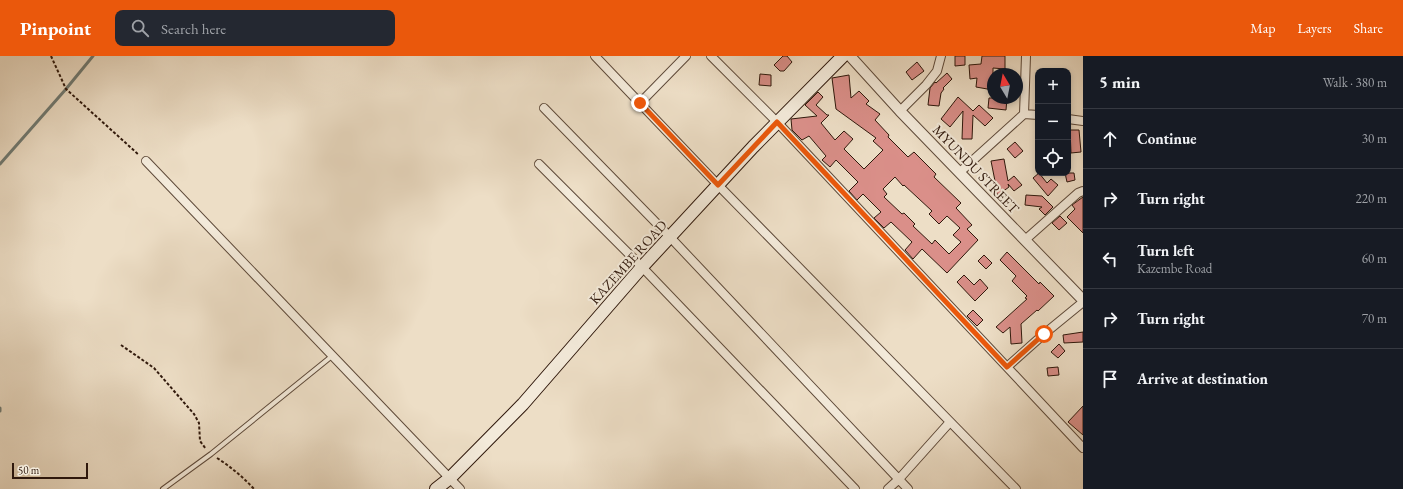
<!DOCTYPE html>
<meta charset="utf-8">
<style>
body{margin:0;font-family:"EB Garamond",serif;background:#242831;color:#f1f3f6}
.controls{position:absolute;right:12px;top:12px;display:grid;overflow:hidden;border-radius:8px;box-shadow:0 2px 6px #0003}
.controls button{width:36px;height:36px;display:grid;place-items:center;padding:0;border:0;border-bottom:1px solid #363941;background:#171b24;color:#f1f3f6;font:20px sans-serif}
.compass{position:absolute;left:987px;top:12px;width:36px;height:36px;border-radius:50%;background:#171b24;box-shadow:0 2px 6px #0003;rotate:350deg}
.scale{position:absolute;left:12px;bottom:10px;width:76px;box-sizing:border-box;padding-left:4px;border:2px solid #2f180c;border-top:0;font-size:11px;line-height:14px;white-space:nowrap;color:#2f180c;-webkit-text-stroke:3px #f3eada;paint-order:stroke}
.stop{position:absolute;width:12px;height:12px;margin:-9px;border:3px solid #ea580c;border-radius:50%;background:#fff}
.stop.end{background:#ea580c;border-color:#fff;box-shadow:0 1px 4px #0008}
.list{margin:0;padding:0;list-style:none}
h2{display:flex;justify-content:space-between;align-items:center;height:52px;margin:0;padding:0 16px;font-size:17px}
h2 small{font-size:13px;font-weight:400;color:#9ea1a6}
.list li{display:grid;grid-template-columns:26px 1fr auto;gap:12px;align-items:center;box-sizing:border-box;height:60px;padding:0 16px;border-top:1px solid #363941}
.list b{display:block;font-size:15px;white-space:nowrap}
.list p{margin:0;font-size:13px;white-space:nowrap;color:#9ea1a6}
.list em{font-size:13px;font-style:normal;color:#9ea1a6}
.icon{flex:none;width:22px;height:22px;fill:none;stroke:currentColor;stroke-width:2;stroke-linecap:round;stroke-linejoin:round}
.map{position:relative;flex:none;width:1083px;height:433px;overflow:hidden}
header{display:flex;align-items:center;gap:24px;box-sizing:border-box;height:56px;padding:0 20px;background:#ea580c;color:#fff}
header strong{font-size:19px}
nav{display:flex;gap:22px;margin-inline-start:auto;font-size:14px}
.search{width:280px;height:36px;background:#242831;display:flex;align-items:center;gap:10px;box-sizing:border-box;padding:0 14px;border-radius:8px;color:#9ea1a6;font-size:15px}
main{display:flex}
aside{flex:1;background:#171b24}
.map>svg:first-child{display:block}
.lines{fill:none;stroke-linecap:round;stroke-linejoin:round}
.stream{stroke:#6f7a73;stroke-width:3}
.building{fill:#da8f89;stroke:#2f180c;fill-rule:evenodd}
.service-casing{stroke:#5e4a3a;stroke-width:6}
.minor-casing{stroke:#5e4a3a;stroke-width:10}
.tertiary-casing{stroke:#5e4a3a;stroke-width:12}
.secondary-casing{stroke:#2f180c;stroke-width:14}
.path{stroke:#2f180c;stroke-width:2;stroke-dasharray:3 2;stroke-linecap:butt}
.service{stroke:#f3eada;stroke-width:4}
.minor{stroke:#f3eada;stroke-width:8}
.tertiary{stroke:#f3eada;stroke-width:10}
.secondary{stroke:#f3eada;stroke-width:12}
.route{stroke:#ea580c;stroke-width:5}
.labels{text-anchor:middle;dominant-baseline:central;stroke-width:4;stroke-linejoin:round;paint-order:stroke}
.street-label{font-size:14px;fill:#2f180c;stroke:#f3eada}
</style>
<header>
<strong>Pinpoint</strong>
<div class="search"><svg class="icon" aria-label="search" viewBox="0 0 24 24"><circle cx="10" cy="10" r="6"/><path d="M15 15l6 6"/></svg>Search here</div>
<nav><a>Map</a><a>Layers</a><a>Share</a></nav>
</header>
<main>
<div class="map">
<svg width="1083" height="433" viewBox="0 0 1083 433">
<rect width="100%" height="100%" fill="#eddec6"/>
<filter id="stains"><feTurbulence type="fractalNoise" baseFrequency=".005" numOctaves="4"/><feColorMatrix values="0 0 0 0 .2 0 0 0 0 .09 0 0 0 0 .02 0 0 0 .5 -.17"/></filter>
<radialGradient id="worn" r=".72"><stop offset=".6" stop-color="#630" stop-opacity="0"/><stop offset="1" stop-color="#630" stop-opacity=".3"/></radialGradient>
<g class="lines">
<path class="stream" d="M0 108 66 33 93 0
M0 352V355"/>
</g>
<path class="building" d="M783 0H787L792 6 784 15H780L774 9Z
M955 0H965V9L955 10Z
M982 0H1005V13L993 12V34L976 31 977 22 970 23 969 9 981 8Z
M917 6 924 15 912 24 906 16Z
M947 17 952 23 943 32 944 33 941 37 939 50 928 49 930 32 935 26 936 27Z
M760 18 771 19V30L759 29Z
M849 19 851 42 859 35 869 45 866 48 880 58 875 64 889 79 888 81 908 101 914 96 936 118 934 121 961 147 956 152 972 169 967 173 978 184 947 217 922 193 913 203 905 194 912 186 891 166 884 172 874 162 881 156 863 138 857 144 849 135 858 126 836 104 830 111 822 104 826 100 809 80 802 84 792 74 791 63 817 60 805 49 818 36 823 41 816 49 827 59H829L821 67 835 84 844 75 853 83 844 93 864 113 883 94 873 85 876 82 836 53 832 22ZM895 121 903 130 904 129 932 155 929 158 939 168 947 160 960 172 953 179 961 186 949 198 935 184 932 188 913 170 915 168 904 157 902 158 884 141 887 138 883 133Z
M958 41 973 55 979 49 993 62 985 70 973 59 972 83H962L963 55 950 71 941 63Z
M989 42H1007L1006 54 988 52Z
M1070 74H1079L1081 96 1071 97Z
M1015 86 1023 95 1015 102 1007 93Z
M1004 103 1008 125 1014 120 1022 129 1014 135 1008 128 1009 131 998 139 993 132 996 130 991 105Z
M1039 117 1047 127 1051 123 1058 129 1048 140 1033 122Z
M1065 117H1074L1075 124 1067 126Z
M1026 139 1042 140 1053 151 1045 159 1039 153 1042 151 1025 149Z
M1083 141V177L1067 161 1075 153 1072 149Z
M1060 160 1067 167 1059 174 1052 167Z
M1007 196 1039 228 1040 226 1054 240 1038 255 1037 254 1021 268 1022 287 1011 288 1010 271 1003 277 996 271 1027 243 1025 242 1027 240 1012 225 1016 220 1000 204Z
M984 199 992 207 986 213 978 205Z
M964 219 974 229 980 223 988 232 975 245 957 226Z
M973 254 983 264 977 270 967 260Z
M1083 276V286L1064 287 1063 279Z
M1059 288 1065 295 1058 302 1051 296Z
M1058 311 1059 319 1048 320 1047 312Z
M1083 350V379L1068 366Z"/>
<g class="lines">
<g class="service-casing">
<path id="service" d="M163 433 211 398 332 300"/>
</g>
<g class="minor-casing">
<path id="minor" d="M595 0 718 129 1016 433
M711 0 777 66 1083 392
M640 47 686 0
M544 52 670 181 908 433
M900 55 926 29 937 15 941 0
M1024 58 1038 59
M1068 63 1083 65
M146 105 460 433
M539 108 642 211 855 433
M960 116 1024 58 1026 0
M1025 184 1078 137 1083 135
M1007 311 1044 278 1083 246
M888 433 899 423 950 366"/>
</g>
<g class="tertiary-casing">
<path id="tertiary" d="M850 0 900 55 1083 244"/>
</g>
<g class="secondary-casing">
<path id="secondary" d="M436 433 450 422 523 348 642 211 753 91 843 0"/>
</g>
<path class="path" d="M51 0 66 33 139 99
M121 289 154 312 194 358 199 367 200 385 206 393
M217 402C231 411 243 421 254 433"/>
<use href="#service" class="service"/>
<use href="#minor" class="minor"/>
<use href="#tertiary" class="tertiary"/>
<use href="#secondary" class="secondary"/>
</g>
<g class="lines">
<path class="route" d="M640 47 718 129 777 66 1007 311 1044 278"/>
</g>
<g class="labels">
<g class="street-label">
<text transform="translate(976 113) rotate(46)">MYUNDU STREET</text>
<text transform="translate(628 206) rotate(-48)">KAZEMBE ROAD</text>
</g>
</g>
<rect width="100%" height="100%" filter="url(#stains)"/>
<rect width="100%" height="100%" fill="url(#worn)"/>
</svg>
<div class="controls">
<button>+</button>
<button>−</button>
<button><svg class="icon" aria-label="locate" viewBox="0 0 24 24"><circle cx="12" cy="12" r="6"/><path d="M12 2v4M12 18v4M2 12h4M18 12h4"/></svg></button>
</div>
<svg class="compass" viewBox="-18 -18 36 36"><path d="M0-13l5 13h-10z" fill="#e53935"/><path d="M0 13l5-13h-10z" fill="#9ea1a6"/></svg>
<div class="scale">50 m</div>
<div class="stop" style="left:1044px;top:278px"></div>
<div class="stop end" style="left:640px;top:47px"></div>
</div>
<aside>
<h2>5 min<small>Walk · 380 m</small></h2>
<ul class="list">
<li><svg class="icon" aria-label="ahead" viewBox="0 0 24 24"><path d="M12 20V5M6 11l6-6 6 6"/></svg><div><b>Continue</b></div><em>30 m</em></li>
<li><svg class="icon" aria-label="right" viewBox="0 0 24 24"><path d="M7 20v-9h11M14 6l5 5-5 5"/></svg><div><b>Turn right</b></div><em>220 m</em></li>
<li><svg class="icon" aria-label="left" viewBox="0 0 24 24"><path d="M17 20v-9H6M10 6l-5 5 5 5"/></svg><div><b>Turn left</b><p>Kazembe Road</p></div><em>60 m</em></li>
<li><svg class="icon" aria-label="right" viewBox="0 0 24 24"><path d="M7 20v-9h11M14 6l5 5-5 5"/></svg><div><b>Turn right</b></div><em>70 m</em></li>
<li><svg class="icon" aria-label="arrive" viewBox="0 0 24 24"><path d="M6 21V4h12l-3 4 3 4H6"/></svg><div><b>Arrive at destination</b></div></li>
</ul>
</aside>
</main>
